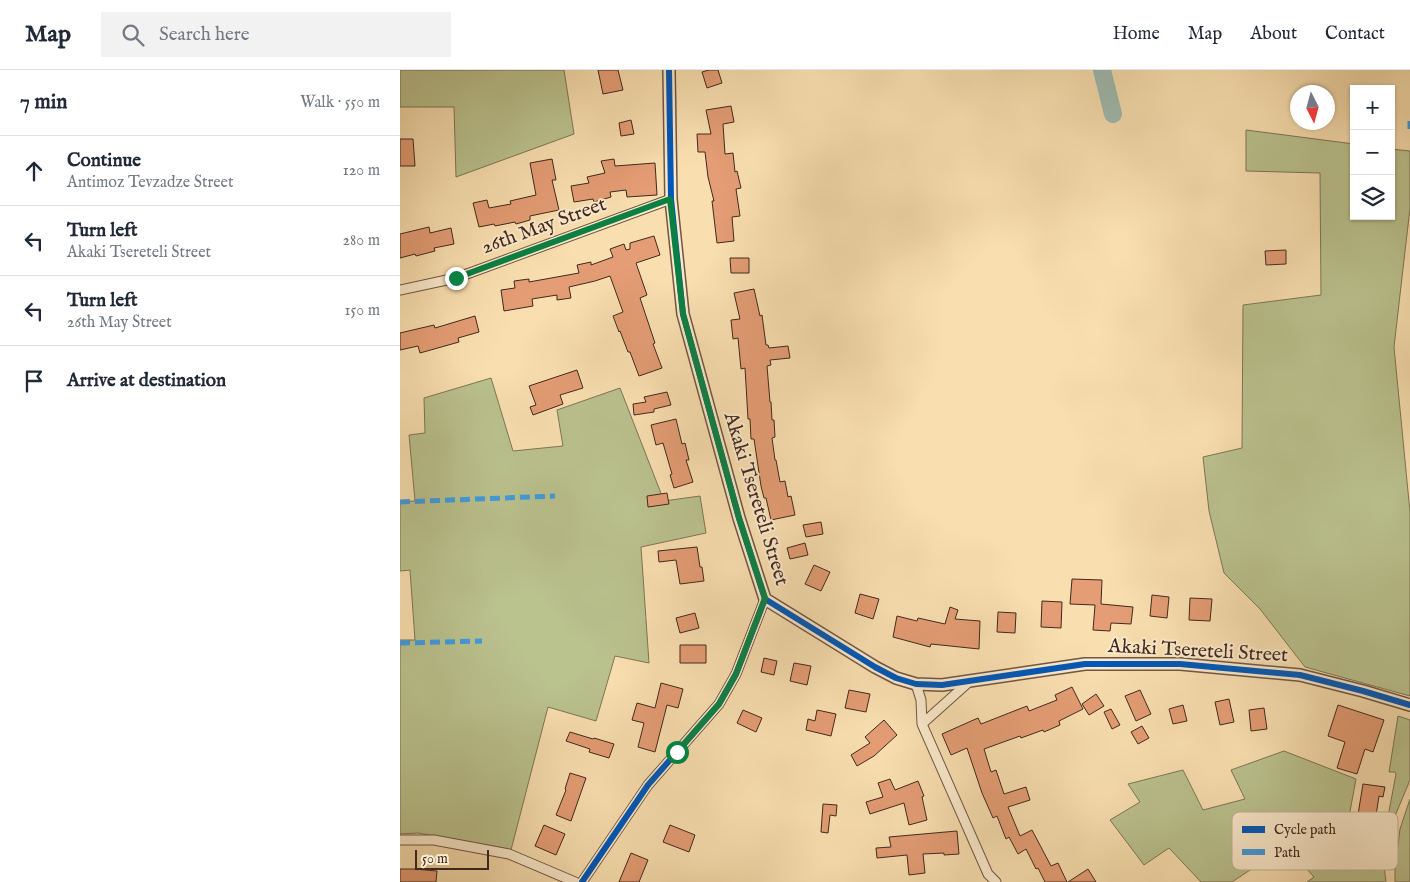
<!DOCTYPE html>
<meta charset="utf-8">
<style>
body{margin:0;font-family:"IM FELL English",serif;background:#f2f2f3;color:#1f2937}
.controls{position:absolute;right:15px;top:15px;display:grid;overflow:hidden;border-radius:0px;box-shadow:0 1px 4px #0004}
.controls button{width:45px;height:45px;display:grid;place-items:center;padding:0;border:0;border-bottom:1px solid #e0e1e3;background:#fff;color:#1f2937;font:25px sans-serif}
.compass{position:absolute;left:890px;top:15px;width:45px;height:45px;border-radius:50%;background:#fff;box-shadow:0 1px 4px #0004;rotate:174deg}
.scale{position:absolute;left:15px;bottom:12px;width:74px;box-sizing:border-box;padding-left:5px;border:2px solid #42281f;border-top:0;font-size:14px;line-height:18px;white-space:nowrap;color:#42281f;-webkit-text-stroke:4px #fbeacc;paint-order:stroke}
.stop{position:absolute;width:15px;height:15px;margin:-11px;border:4px solid #0b8043;border-radius:50%;background:#fff}
.stop.end{background:#0b8043;border-color:#fff;box-shadow:0 1px 5px #0008}
.list{margin:0;padding:0;list-style:none}
h2{display:flex;justify-content:space-between;align-items:center;height:65px;margin:0;padding:0 20px;font-size:21px}
h2 small{font-size:16px;font-weight:400;color:#747a83}
.list li{display:grid;grid-template-columns:32px 1fr auto;gap:15px;align-items:center;box-sizing:border-box;height:70px;padding:0 20px;border-top:1px solid #e0e1e3}
.list b{display:block;font-size:19px;white-space:nowrap}
.list p{margin:0;font-size:16px;white-space:nowrap;color:#747a83}
.list em{font-size:16px;font-style:normal;color:#747a83}
.icon{flex:none;width:28px;height:28px;fill:none;stroke:currentColor;stroke-width:2;stroke-linecap:round;stroke-linejoin:round}
.map{position:relative;flex:none;width:1010px;height:812px;overflow:hidden}
header{display:flex;align-items:center;gap:30px;box-sizing:border-box;height:70px;padding:0 25px;background:#fff;border-bottom:1px solid #e0e1e3}
header strong{font-size:24px}
nav{display:flex;gap:28px;margin-inline-start:auto;font-size:18px}
.search{width:350px;height:45px;background:#f2f2f3;display:flex;align-items:center;gap:12px;box-sizing:border-box;padding:0 18px;border-radius:0px;color:#747a83;font-size:19px}
main{display:flex}
aside{flex:1;background:#fff}
.map>svg:first-child{display:block}
.green{fill:#bac28e;stroke:#7e7556}
.lines{fill:none;stroke-linecap:round;stroke-linejoin:round}
.river{stroke:#9fbcb2;stroke-width:18}
.building{fill:#e49d74;stroke:#42281f}
.minor-casing{stroke:#705643;stroke-width:11}
.tertiary-casing{stroke:#705643;stroke-width:14}
.minor{stroke:#fbeacc;stroke-width:9}
.tertiary{stroke:#fbeacc;stroke-width:11}
.quiet{stroke:#3f9ce0;stroke-width:5;stroke-dasharray:10 5;stroke-linecap:butt}
.cycleway-casing{stroke:#fbeacc;stroke-width:9}
.cycleway{stroke:#0057b8;stroke-width:6}
.route{stroke:#0b8043;stroke-width:6}
.labels{text-anchor:middle;dominant-baseline:central;stroke-width:4;stroke-linejoin:round;paint-order:stroke}
.street-label{font-size:20px;fill:#42281f;stroke:#fbeacc}
.key{fill:#fbeacc;stroke:#c4b098;stroke-width:1}
.key-label{font-size:14px;fill:#42281f}
</style>
<header>
<strong>Map</strong>
<div class="search"><svg class="icon" aria-label="search" viewBox="0 0 24 24"><circle cx="10" cy="10" r="6"/><path d="M15 15l6 6"/></svg>Search here</div>
<nav><a>Home</a><a>Map</a><a>About</a><a>Contact</a></nav>
</header>
<main>
<aside>
<h2>7 min<small>Walk · 550 m</small></h2>
<ul class="list">
<li><svg class="icon" aria-label="ahead" viewBox="0 0 24 24"><path d="M12 20V5M6 11l6-6 6 6"/></svg><div><b>Continue</b><p>Antimoz Tevzadze Street</p></div><em>120 m</em></li>
<li><svg class="icon" aria-label="left" viewBox="0 0 24 24"><path d="M17 20v-9H6M10 6l-5 5 5 5"/></svg><div><b>Turn left</b><p>Akaki Tsereteli Street</p></div><em>280 m</em></li>
<li><svg class="icon" aria-label="left" viewBox="0 0 24 24"><path d="M17 20v-9H6M10 6l-5 5 5 5"/></svg><div><b>Turn left</b><p>26th May Street</p></div><em>150 m</em></li>
<li><svg class="icon" aria-label="arrive" viewBox="0 0 24 24"><path d="M6 21V4h12l-3 4 3 4H6"/></svg><div><b>Arrive at destination</b></div></li>
</ul>
</aside>
<div class="map">
<svg width="1010" height="812" viewBox="0 0 1010 812">
<rect width="100%" height="100%" fill="#f9dfb0"/>
<filter id="stains"><feTurbulence type="fractalNoise" baseFrequency=".004" numOctaves="4"/><feColorMatrix values="0 0 0 0 .2 0 0 0 0 .09 0 0 0 0 .02 0 0 0 .5 -.17"/></filter>
<radialGradient id="worn" r=".72"><stop offset=".6" stop-color="#630" stop-opacity="0"/><stop offset="1" stop-color="#630" stop-opacity=".3"/></radialGradient>
<path class="green" d="M0 0H164L174 64 56 107 54 37H0Z
M846 60 954 74V146H991V79L1010 81V138L994 277 1010 442V626L905 597 860 539 824 503 809 441 803 387 842 378 843 235 921 225 920 103 846 101Z
M91 308 113 381 163 376 157 340 220 318 264 431 300 426 306 463 241 477 249 593 215 586 196 651 148 637 111 780 18 763 0 764V570H15L10 500 0 501V432L15 431 9 365 25 363 24 328Z
M998 646 1010 650V710L990 758 986 757 996 704 995 702H989Z
M884 681 956 709 943 779 979 783 982 782 986 761 990 762 984 795 986 812H907L914 807 886 776 832 812H801L769 778 744 795 710 750 740 732 728 714 783 700 803 740 845 729 831 700Z
M1010 729V812H995V800L1000 759Z"/>
<g class="lines">
<path class="river" d="M702 0 713 44"/>
</g>
<path class="building" d="M198 0H218L223 20 203 24Z
M309 0H318L322 13 307 18 302 2Z
M331 36 334 52 323 54 325 84 333 83 335 102 337 101 341 118 336 119 340 146 332 147 334 171 317 173 312 131H314L308 107 305 82H298L297 64H311L306 40Z
M231 50 234 64 221 66 219 53Z
M0 69H13L15 96H0Z
M152 89 156 110H152L159 140 130 146V150L116 154 115 152 95 156 94 154 79 157 73 133 87 130 89 138 111 134 110 131 136 125 130 93Z
M214 89 215 96 255 93 257 125 227 127 226 120 210 122 211 127 194 132 193 129 174 132 171 116 189 113 187 107 205 103 201 91Z
M29 157 30 163 51 158 54 174 34 178 35 181 16 186 15 184 0 188V164Z
M254 166 260 185 236 193 247 225 240 228 255 273 253 274 262 298 239 306 230 282H228L220 261 219 262 213 246 223 242 210 206 195 211 169 217 171 228 157 230V225L132 229 133 236 104 241 101 220 115 218 114 211 129 209V212L179 203 177 195 191 192V195L213 187 210 179 224 174 226 180 230 179V173Z
M886 180V194L866 195 865 181Z
M330 188H349V203H331Z
M354 219 360 246 362 245 366 275H368L369 278 388 276 390 288 370 290 371 295 367 296 370 332H371L372 350H374L375 367 372 368 375 390H376L380 412 385 411 388 427 391 426 395 445 371 450 366 428H364L361 416 354 369H351L350 349H348L345 298 341 299 338 268 333 269 331 250 340 249 334 223Z
M75 246 79 262 58 268 59 272 20 283 18 276 0 280V263L34 255 35 258Z
M177 300 183 318 160 325 163 334 133 345 130 337 136 335 129 316Z
M267 322 271 335 254 339V342L234 345 233 334 246 332 244 327Z
M276 349 282 374 285 373 289 390H286L293 412 274 418 270 405 272 404 263 373 256 375 251 355Z
M267 423 269 434 248 437 247 426Z
M421 452 423 464 406 467 403 455Z
M405 473 408 485 390 489 387 478Z
M297 477 300 497H302L304 511 280 514 276 490 259 492 258 481Z
M414 495 430 502 421 521 405 514Z
M672 509 702 510 701 534 733 537 731 554 711 553 710 561 693 560 695 535 670 534Z
M460 524 479 529 473 549 455 543Z
M752 525 769 527 767 548 750 546Z
M790 528 812 529 810 551 789 550Z
M642 531 662 532 661 558 641 557Z
M550 537 558 540 555 549 580 551 579 579 531 574 530 577 493 567 497 546 517 551 518 548 545 554Z
M598 542 616 543 615 563 597 562Z
M295 543 299 558 280 563 276 548Z
M280 575H306V593H280Z
M364 588 377 591 374 605 361 602Z
M394 593 411 596 407 615 390 611Z
M261 613 283 619 278 638 267 635 255 682 238 677 244 653 232 650 237 633 255 638Z
M672 617 683 639 659 651 660 655 644 662 643 660 621 668 620 666 584 679 591 702 596 700 604 724 626 717 630 730 608 737 620 766 632 760 651 796 658 793 667 812H645L638 798 636 799 626 779 618 784 609 767 606 769 597 746 593 748 582 723 567 678 551 685 542 664 578 648 581 654 627 636 629 641 657 630 655 625Z
M449 620 470 624 466 642 445 638Z
M740 620 751 644 736 651 725 626Z
M696 624 704 636 689 645 682 634Z
M829 629 834 652 820 655 815 632Z
M783 635 787 651 773 654 769 639Z
M938 635 984 650 973 682 965 679 957 704 937 698 945 672 928 666Z
M864 638 867 659 851 661 849 640Z
M711 639 720 655 712 659 704 642Z
M343 640 362 648 356 662 337 653Z
M417 640 436 644 431 666 406 660 408 649 415 651Z
M484 650 497 665 474 686 457 696 451 685 470 673 465 667Z
M742 656 749 668 738 674 731 662Z
M170 662 193 669 194 668 214 674 209 688 189 682 190 679 166 671Z
M170 703 186 708 171 751 156 745 166 720 165 719Z
M490 709 495 720 518 711 524 726 522 727 527 750 509 755 504 733 470 744 466 732 483 727 478 713Z
M963 714 985 717 983 727 979 726 971 778 953 775Z
M423 734 437 735 436 746 430 745 428 763 421 762Z
M144 755 165 764 156 785 135 776Z
M270 755 295 765 289 782 263 772Z
M557 761 559 784 544 785V783L523 784 525 803 509 805 507 785 477 788 476 778 491 777 489 767Z
M231 783 248 790 239 812H219Z
M0 799H14L37 801 36 812H0Z
M688 799 696 812H668Z"/>
<g class="lines">
<g class="minor-casing">
<path id="minor" d="M0 220 56 208 271 129
M516 614 521 630 522 654 588 804 596 812
M522 654 570 611
M0 770H34L109 784 175 812
M182 812 248 715 319 634 336 604 365 529"/>
</g>
<g class="tertiary-casing">
<path id="tertiary" d="M269 0 271 129 283 244 339 448 365 529 475 597 496 608 516 614 542 615 685 594H780L900 605 963 621 1010 635"/>
</g>
<use href="#minor" class="minor"/>
<use href="#tertiary" class="tertiary"/>
<path class="quiet" d="M1010 51V59
M0 432 155 426
M0 573 82 571"/>
<g class="cycleway-casing">
<path id="cycleway" d="M269 0 271 129 283 244 339 448 365 529 475 597 496 608 516 614 542 615 685 594H780L900 605 963 621 1010 635
M182 812 248 715 319 634 336 604 365 529"/>
</g>
<use href="#cycleway" class="cycleway"/>
</g>
<g class="lines">
<path class="route" d="M56 208 270 129 283 244 339 448 365 528 336 604 319 634 277 682"/>
</g>
<g class="labels">
<g class="street-label">
<text transform="translate(144 156) rotate(-20)">26th May Street</text>
<text transform="translate(356 429) rotate(73)">Akaki Tsereteli Street</text>
<text transform="translate(798 581) rotate(3)">Akaki Tsereteli Street</text>
</g>
</g>
<rect x="832" y="742" width="166" height="58" rx="8" class="key"/>
<rect x="842" y="756" width="23" height="7" fill="#0057b8"/>
<rect x="842" y="779" width="23" height="6" fill="#3f9ce0"/>
<g class="key-label">
<text x="874" y="764">Cycle path</text>
<text x="874" y="787">Path</text>
</g>
<rect width="100%" height="100%" filter="url(#stains)"/>
<rect width="100%" height="100%" fill="url(#worn)"/>
</svg>
<div class="controls">
<button>+</button>
<button>−</button>
<button><svg class="icon" aria-label="layers" viewBox="0 0 24 24"><path d="M12 4l9 5-9 5-9-5zM3 14l9 5 9-5"/></svg></button>
</div>
<svg class="compass" viewBox="-18 -18 36 36"><path d="M0-13l5 13h-10z" fill="#e53935"/><path d="M0 13l5-13h-10z" fill="#747a83"/></svg>
<div class="scale">50 m</div>
<div class="stop" style="left:277px;top:682px"></div>
<div class="stop end" style="left:56px;top:208px"></div>
</div>
</main>
